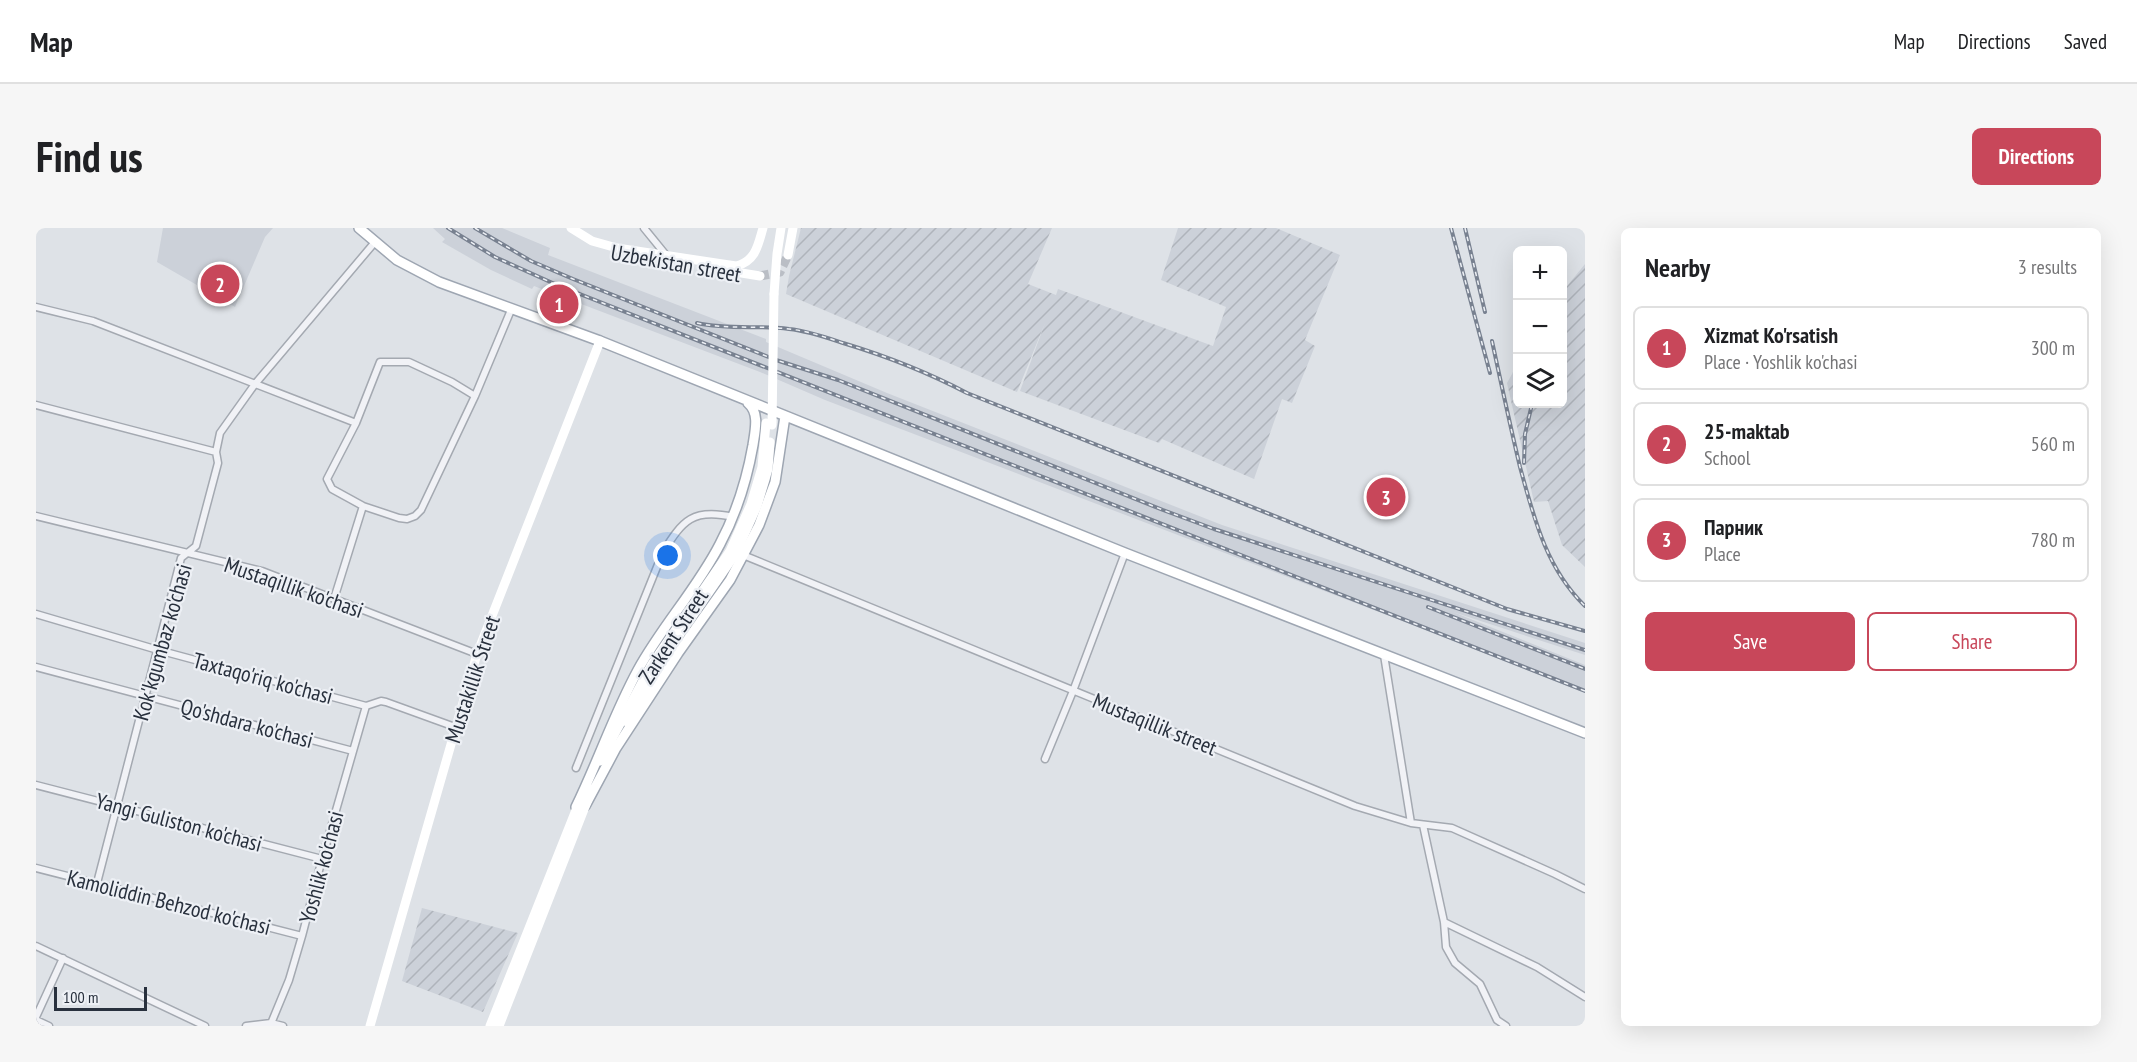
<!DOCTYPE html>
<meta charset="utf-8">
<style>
body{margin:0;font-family:"PT Sans Narrow",sans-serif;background:#f6f6f6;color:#202124}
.controls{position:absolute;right:18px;top:18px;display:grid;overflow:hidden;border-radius:9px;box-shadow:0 6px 24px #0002}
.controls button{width:54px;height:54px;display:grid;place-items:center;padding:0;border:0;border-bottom:2px solid #e0e0e0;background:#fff;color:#202124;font:30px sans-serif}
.scale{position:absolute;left:18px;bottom:15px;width:93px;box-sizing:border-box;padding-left:6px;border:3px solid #28303d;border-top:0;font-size:16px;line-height:21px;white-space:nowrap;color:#28303d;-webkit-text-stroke:4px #edf0f5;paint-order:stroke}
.you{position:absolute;left:632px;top:328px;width:21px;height:21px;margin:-15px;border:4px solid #fff;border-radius:50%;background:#1a73e8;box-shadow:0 0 0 9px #1a73e833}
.badge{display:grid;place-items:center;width:39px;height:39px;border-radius:50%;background:#c8475a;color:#fff;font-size:20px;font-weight:700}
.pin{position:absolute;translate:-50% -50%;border:3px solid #fff;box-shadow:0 2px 6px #0006}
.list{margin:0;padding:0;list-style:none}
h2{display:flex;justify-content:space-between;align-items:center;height:78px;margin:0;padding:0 24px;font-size:26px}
h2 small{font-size:20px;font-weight:400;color:#757577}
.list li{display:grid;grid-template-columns:39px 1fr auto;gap:18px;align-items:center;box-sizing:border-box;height:84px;margin:0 12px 12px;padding:0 12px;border:2px solid #e0e0e0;border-radius:9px}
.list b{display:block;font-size:22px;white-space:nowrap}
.list p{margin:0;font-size:20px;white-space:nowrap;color:#757577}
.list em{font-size:20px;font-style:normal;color:#757577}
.actions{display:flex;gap:12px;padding:18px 24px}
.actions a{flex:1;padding:14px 0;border:2px solid #c8475a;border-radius:9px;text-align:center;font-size:21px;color:#c8475a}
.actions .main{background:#c8475a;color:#fff}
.icon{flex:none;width:33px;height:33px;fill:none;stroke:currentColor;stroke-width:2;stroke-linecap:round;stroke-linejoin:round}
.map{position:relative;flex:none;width:1549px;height:798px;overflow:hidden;border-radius:9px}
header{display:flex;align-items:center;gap:36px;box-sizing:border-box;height:84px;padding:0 30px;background:#fff;border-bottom:2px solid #e0e0e0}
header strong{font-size:28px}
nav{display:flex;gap:33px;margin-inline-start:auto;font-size:21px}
.intro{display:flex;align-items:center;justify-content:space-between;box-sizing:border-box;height:144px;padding:0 36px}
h1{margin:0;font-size:42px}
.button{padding:15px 27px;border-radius:9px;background:#c8475a;color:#fff;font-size:21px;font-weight:700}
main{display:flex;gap:36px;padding:0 36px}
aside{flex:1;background:#fff;border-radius:9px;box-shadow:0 6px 24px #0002}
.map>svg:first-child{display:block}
.built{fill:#ccd1d9}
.industrial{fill:url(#industrial-furrows)}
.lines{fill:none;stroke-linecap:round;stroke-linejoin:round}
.secondary-tunnel{stroke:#babec5;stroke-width:9;stroke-dasharray:9 4.5;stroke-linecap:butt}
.street-casing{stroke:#a4a9b1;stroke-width:9}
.primary-casing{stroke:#9ea6b2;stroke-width:12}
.street{stroke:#f1f2f6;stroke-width:6}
.secondary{stroke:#fff;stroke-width:9}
.primary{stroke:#fff;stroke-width:9}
.rail-casing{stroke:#788190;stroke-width:4}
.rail{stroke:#edf0f5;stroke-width:1.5;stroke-dasharray:4.5;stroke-linecap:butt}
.secondary-bridge{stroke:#fff;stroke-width:9}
.labels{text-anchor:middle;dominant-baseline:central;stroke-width:4.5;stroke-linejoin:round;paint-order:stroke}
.street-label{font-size:22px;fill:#28303d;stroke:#edf0f5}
</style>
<header>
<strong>Map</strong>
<nav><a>Map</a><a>Directions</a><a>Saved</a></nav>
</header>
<div class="intro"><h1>Find us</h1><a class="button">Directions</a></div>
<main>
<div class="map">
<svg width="1549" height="798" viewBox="0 0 1549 798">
<defs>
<pattern id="industrial-furrows" width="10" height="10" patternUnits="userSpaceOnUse" patternTransform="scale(1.5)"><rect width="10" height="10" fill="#ccd1d9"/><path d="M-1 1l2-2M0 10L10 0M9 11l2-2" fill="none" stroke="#afb4bb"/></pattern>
</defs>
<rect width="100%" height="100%" fill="#dee2e7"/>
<path class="built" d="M127 0H237L229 9 199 79 121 34Z
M397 0H466L514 20 512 27 730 111V114L851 165 1186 297 1549 415V427L1417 384 1549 437V465L1403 407 789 172 724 144 498 58 496 61 455 42 406 14 409 11Z"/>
<path class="industrial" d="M765 0H1016L992 56 1020 67 1022 61 1177 118 1190 79 1125 52 1142 0H1240L1304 27 1269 112 1279 118 1256 175 1246 171 1218 251 1126 211 1123 215 984 163 1009 95 981 164 750 66 753 48Z
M1549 36V339L1526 317 1512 273 1498 274 1471 155 1481 137 1482 176H1526L1527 63Z
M386 680 482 705 447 784 366 753Z"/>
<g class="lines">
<path class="secondary-tunnel" d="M724 48 744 44 752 27"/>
<g class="street-casing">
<path id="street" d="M608 0 630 27
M0 79 57 93 320 195
M344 134H373L416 154 439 168 385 282 379 288 371 291 363 290 327 278 296 261 291 251 320 195Z
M439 168 475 82
M0 177 180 224
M0 288 226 343 441 426
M707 327 1319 578 1375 595 1348 427
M298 371 327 278
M0 386 122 422 330 478 345 473 350 474 419 499
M0 439 317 523
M1009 531 1037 463 1089 325
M540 540 627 324C647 292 657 280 697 289
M0 557 286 631
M1375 595 1416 600 1519 646 1549 661
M1387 597 1408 694 1410 719 1419 735 1444 756 1461 792 1470 798
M0 640 266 708
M61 655 145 330 160 318 182 235 180 224 184 205 219 156 339 14
M1408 694 1501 739 1549 769
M0 718 169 798
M0 789 27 730
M0 792 13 798
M210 798 235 795 247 798
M234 798 253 752 266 708 286 631 330 478"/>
</g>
<g class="primary-casing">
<path id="primary" d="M323 0 361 32 403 54 564 113 1089 325 1549 505
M549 578 580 520 642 425 694 352 712 318 723 297 739 254 749 188
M540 579C562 534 578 486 602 442 626 398 661 361 684 316 700 286 711 251 717 217 719 203 724 185 712 175"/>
</g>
<use href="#street" class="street"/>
<path class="secondary" d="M535 0 556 13 581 20 700 38C720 33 722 17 727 0
M752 27 757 0
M687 42 724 48
M738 66 741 26 745 0
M592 495 622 438 700 325 721 278 732 241 734 214
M564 533 616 436 694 323 715 276 726 239 730 195
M334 798 441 426 564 113
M454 798 544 572
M463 798 552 571"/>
<use href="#primary" class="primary"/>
<g class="rail-casing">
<path id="rail" d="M412 0 459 29 521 57 1549 463
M439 0 495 33 537 51 740 132 802 152 1127 282 1178 301 1549 422
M1415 0 1454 145
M1429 0 1449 84
M661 95C692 102 723 97 753 101 772 103 789 109 807 115 850 128 891 144 931 165L1471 381 1549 403
M1456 113C1465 155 1474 197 1484 239 1498 290 1510 340 1549 378
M1488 235 1489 206 1496 176
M1392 379 1549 441"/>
</g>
<use href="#rail" class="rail"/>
<path class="secondary-bridge" d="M736 197 738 66"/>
</g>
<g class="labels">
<g class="street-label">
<text transform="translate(640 35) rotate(10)">Uzbekistan street</text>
<text transform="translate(258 359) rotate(19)">Mustaqillik ko'chasi</text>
<text transform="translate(637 408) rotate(-57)">Zarkent Street</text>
<text transform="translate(126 414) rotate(-74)">Kok'kgumbaz ko'chasi</text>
<text transform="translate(227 450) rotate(15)">Taxtaqo'riq ko'chasi</text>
<text transform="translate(436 451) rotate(-72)">Mustakillik Street</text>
<text transform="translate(211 495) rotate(15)">Qo'shdara ko'chasi</text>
<text transform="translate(1119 496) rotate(22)">Mustaqillik street</text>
<text transform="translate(143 594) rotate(15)">Yangi Guliston ko'chasi</text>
<text transform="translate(285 639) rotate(-75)">Yoshlik ko'chasi</text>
<text transform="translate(133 674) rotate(14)">Kamoliddin Behzod ko'chasi</text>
</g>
</g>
</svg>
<div class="controls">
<button>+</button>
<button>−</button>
<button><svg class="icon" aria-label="layers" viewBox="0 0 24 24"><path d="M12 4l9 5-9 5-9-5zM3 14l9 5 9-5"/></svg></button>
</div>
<div class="scale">100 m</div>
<div class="you"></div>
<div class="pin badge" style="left:523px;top:76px">1</div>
<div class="pin badge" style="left:184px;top:56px">2</div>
<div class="pin badge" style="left:1350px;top:269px">3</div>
</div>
<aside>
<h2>Nearby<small>3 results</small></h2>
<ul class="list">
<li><span class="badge">1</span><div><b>Xizmat Ko'rsatish</b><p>Place · Yoshlik ko'chasi</p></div><em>300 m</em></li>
<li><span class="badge">2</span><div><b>25-maktab</b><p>School</p></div><em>560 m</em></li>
<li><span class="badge">3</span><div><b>Парник</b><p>Place</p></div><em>780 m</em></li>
</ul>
<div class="actions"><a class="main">Save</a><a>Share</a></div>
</aside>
</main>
